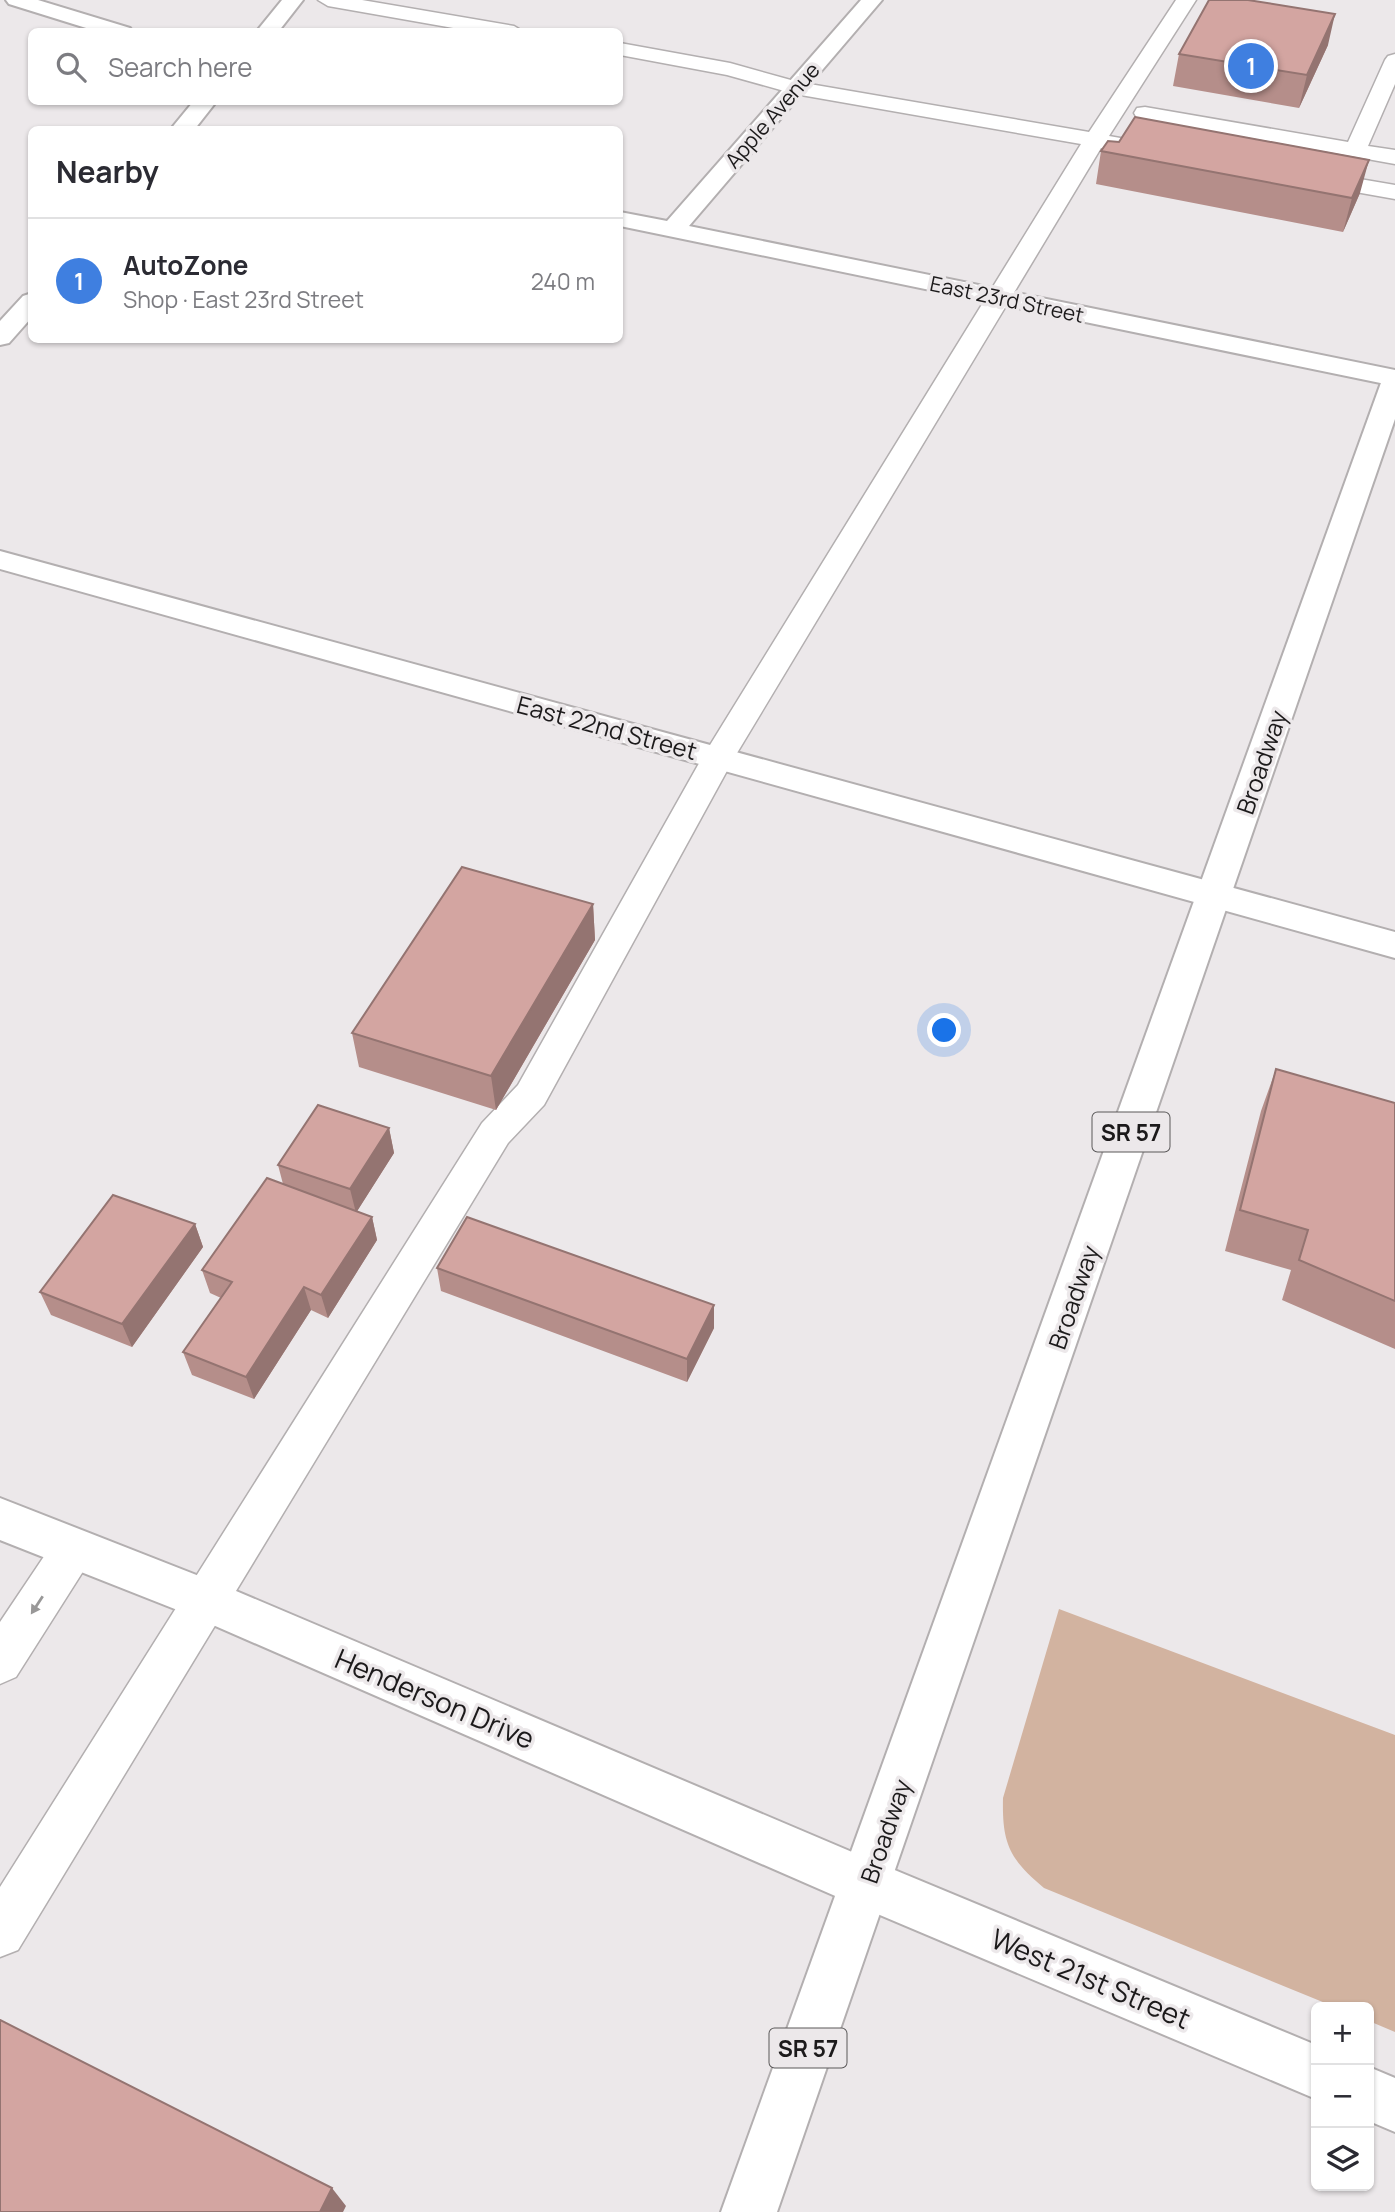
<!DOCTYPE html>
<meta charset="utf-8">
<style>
body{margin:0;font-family:Manrope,sans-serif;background:#f7f7f7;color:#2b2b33}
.controls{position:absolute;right:21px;bottom:21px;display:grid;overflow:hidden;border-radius:10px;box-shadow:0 2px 5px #0004}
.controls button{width:63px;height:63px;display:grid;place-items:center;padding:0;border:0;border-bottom:2px solid #e1e1e2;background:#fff;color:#2b2b33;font:35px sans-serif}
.you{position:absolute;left:945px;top:1031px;width:24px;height:24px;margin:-18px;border:5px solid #fff;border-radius:50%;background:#1a73e8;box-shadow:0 0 0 10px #1a73e833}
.badge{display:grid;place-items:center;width:46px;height:46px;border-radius:50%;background:#111827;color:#fff;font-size:23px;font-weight:700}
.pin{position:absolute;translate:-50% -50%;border:4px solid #fff;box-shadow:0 2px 7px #0006}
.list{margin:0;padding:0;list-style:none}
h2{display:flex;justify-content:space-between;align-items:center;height:91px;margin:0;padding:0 28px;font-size:30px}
h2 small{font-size:23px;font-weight:400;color:#7c7c81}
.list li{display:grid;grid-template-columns:46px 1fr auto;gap:21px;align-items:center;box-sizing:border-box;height:126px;padding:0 28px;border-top:2px solid #e1e1e2}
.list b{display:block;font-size:26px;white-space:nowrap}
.list p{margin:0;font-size:23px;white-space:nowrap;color:#7c7c81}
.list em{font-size:23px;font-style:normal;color:#7c7c81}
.icon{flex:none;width:38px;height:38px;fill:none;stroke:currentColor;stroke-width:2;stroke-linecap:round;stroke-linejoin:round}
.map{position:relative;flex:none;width:1395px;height:2212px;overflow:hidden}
.search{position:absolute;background:#fff;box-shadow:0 2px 5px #0004;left:28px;top:28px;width:595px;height:77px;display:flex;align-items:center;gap:18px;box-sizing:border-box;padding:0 24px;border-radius:10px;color:#7c7c81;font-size:26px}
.panel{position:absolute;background:#fff;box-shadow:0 2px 5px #0004;left:28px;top:126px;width:595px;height:217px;border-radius:10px}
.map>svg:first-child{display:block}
.green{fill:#d2b3a0}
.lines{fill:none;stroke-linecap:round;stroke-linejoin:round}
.service-casing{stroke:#b3afb0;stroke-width:3}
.minor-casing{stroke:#b3afb0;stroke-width:4}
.tertiary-casing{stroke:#b3afb0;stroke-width:4}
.secondary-casing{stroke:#b3afb0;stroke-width:4}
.primary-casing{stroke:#b3afb0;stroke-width:4}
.service{fill:#fff;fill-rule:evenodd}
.minor{fill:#fff;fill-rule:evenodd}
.tertiary{fill:#fff;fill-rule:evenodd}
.secondary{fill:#fff;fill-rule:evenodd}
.primary{fill:#fff;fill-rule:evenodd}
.wall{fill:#b58e8a}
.shaded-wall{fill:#947471}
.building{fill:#d3a5a1;stroke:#947471;stroke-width:2}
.oneway{fill:#999898}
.labels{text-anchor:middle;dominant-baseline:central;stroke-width:7;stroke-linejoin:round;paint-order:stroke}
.far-street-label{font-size:21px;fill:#1c1a1b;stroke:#ece8ea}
.shield{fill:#ece8ea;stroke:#5a5859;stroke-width:2}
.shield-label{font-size:23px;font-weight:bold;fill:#1c1a1b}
.street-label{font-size:24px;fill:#1c1a1b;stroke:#ece8ea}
.near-street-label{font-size:28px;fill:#1c1a1b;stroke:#ece8ea}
</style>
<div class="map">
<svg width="1395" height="2212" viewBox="0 0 1395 2212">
<rect width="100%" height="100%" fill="#ece8ea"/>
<path class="green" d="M1059 1609 1395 1735V2032L1369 2021V2007H1335L1044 1888C1009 1859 1002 1843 1003 1798Z"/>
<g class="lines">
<g class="service-casing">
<path id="service" d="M318 0H362L514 26 524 32H476L328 6Z
M1176 0H1196L1109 136 1126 139 1129 144 1126 149 1118 151 1101 148 734 758 544 1105 508 1143 18 1950 0 1957V1887L482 1123 518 1085 702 758 1081 144 795 94 727 75 620 55V43L730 63 798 82 1089 132Z
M1395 54V84L1368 146 1395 150V164L1145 119 1137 118 1134 113 1137 108 1145 107 1348 142 1385 60 1388 56Z
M1313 171 1395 185V199L1305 183 1302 178 1305 173Z
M74 1528 89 1534 96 1548 89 1562 16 1677 0 1684V1622L59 1534Z"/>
</g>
<g class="minor-casing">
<path id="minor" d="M6 0H38L130 28 133 32H99L9 4Z
M861 0H882L689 226 1395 370V386L620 226V212L667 221Z
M0 551 1395 932V958L0 569Z"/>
</g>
<g class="tertiary-casing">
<path id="tertiary" d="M282 0H303L278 32H256Z
M193 102H216L194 130H170Z
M32 293V317L9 343 0 345V321L23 296Z"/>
</g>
<g class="secondary-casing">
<path id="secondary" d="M0 1498 222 1585 885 1866 1316 2045V2099L849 1902 190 1615 0 1540Z
M1369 2067 1395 2078V2132L1369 2121Z"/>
</g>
<g class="primary-casing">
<path id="primary" d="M1395 372V419L777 2212H721L1382 380 1386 374Z"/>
</g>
<use href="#service" class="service"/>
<use href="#minor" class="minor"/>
<use href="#tertiary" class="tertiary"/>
<use href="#secondary" class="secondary"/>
<use href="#primary" class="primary"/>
</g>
<path class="wall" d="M1328 45 1299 108 1173 86 1179 54Z
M1101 151 1360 193 1343 232 1096 184Z
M593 904 595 940 496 1110 359 1067 352 1033Z
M1276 1069 1395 1103V1349L1282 1300 1291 1270 1225 1251 1261 1111Z
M389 1128 394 1153 357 1211 372 1217 377 1240 328 1318 311 1310 254 1399 192 1375 183 1352 221 1298 210 1293 202 1270 283 1184 278 1165Z
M195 1224 203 1247 132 1347 51 1315 40 1292Z
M437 1268 714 1305V1328L687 1382 441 1291Z"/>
<path class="shaded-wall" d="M1335 14 1328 45 1299 108 1307 75Z
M1369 160 1360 193 1343 232 1352 198Z
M593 904 595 940 496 1110 491 1076Z
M389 1128 394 1153 356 1213 350 1189Z
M372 1217 377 1240 328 1318 321 1295Z
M195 1224 203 1247 132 1347 122 1324Z
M304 1287 311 1310 254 1399 246 1377Z
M714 1305V1328L687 1382V1359Z
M332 2188 346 2206 343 2212H320Z"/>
<path class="building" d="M1209 0H1248L1335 14 1307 75 1179 54Z
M1135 117 1369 160 1352 198 1101 151 1108 141 1119 142Z
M462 867 593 904 491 1076 352 1033Z
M1276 1069 1395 1103V1301L1299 1260 1308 1230 1240 1210Z
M318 1105 389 1128 350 1189 278 1165Z
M267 1178 372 1217 321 1295 304 1287 246 1377 183 1352 232 1282 202 1270Z
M113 1195 195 1224 122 1324 40 1292Z
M467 1217 714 1305 687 1359 437 1268Z
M0 2020 332 2188 320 2212H0Z"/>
<defs><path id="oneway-solid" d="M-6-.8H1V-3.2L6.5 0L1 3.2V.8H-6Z" transform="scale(1.75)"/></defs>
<use class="oneway" href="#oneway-solid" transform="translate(37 1605) rotate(123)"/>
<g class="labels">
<g class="far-street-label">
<text transform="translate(772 115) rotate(-49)">Apple Avenue</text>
<text transform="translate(1007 299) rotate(12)">East 23rd Street</text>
</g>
<g class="shield">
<rect x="1092.5" y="1112.5" width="77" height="39" rx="5"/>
<rect x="769.5" y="2028.5" width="77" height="39" rx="5"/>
</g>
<g class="shield-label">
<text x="1131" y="1132">SR 57</text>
<text x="808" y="2048">SR 57</text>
</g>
<g class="street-label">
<text transform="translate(607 727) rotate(15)">East 22nd Street</text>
<text transform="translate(1261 762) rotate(-71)">Broadway</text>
<text transform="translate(1073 1297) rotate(-71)">Broadway</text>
<text transform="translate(885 1831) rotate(-71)">Broadway</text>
</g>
<g class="near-street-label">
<text transform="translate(435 1698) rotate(23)">Henderson Drive</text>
<text transform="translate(1091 1978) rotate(23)">West 21st Street</text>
</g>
</g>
</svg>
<div class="controls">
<button>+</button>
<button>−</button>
<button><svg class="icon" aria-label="layers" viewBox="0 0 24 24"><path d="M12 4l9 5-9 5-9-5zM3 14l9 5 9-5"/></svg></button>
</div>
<div class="you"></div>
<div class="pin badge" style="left:1251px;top:66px;background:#3f7fe0">1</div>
<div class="search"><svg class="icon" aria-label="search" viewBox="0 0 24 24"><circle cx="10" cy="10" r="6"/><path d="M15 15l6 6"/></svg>Search here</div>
<section class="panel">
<h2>Nearby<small></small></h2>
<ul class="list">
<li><span class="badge" style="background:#3f7fe0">1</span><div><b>AutoZone</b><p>Shop · East 23rd Street</p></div><em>240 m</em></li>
</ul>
</section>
</div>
